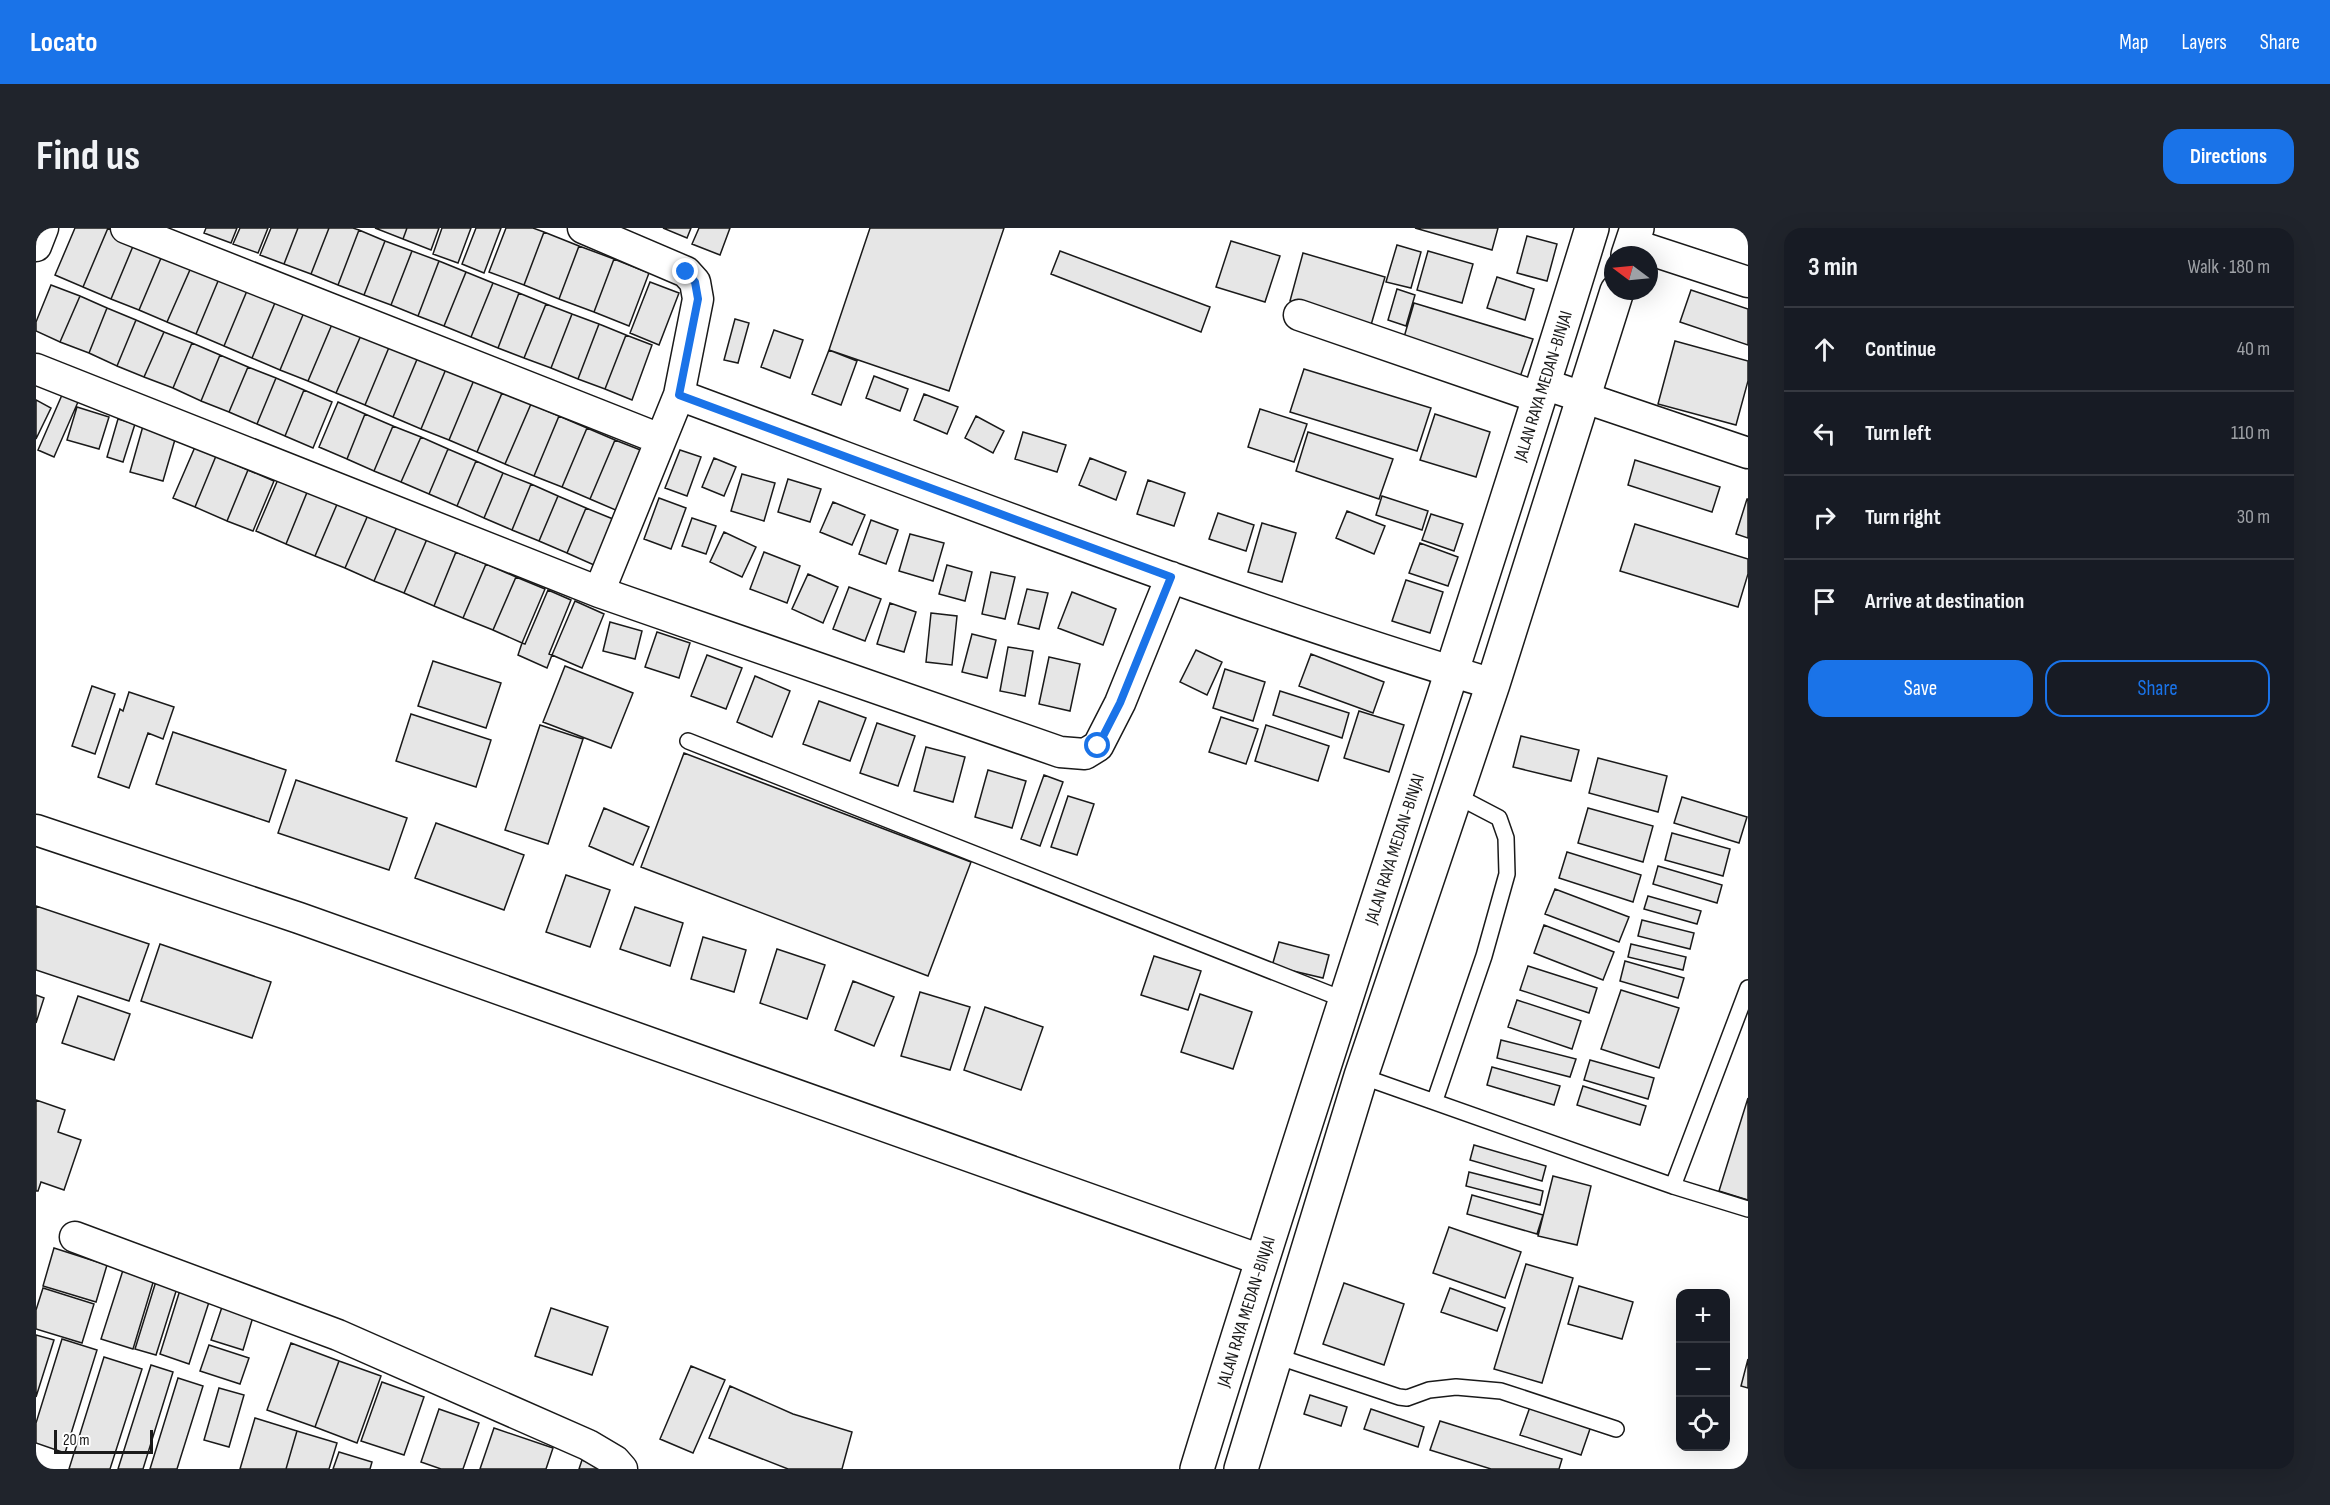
<!DOCTYPE html>
<meta charset="utf-8">
<style>
body{margin:0;font-family:"Sofia Sans Condensed",sans-serif;background:#20242c;color:#f1f3f6}
.controls{position:absolute;right:18px;bottom:18px;display:grid;overflow:hidden;border-radius:12px;box-shadow:0 6px 24px #0002}
.controls button{width:54px;height:54px;display:grid;place-items:center;padding:0;border:0;border-bottom:2px solid #363941;background:#171b24;color:#f1f3f6;font:30px sans-serif}
.compass{position:absolute;left:1568px;top:18px;width:54px;height:54px;border-radius:50%;background:#171b24;box-shadow:0 6px 24px #0002;rotate:286deg}
.scale{position:absolute;left:18px;bottom:15px;width:99px;box-sizing:border-box;padding-left:6px;border:3px solid #1a1a1a;border-top:0;font-size:16px;line-height:21px;white-space:nowrap;color:#1a1a1a;-webkit-text-stroke:4px #fff;paint-order:stroke}
.stop{position:absolute;width:18px;height:18px;margin:-14px;border:4px solid #1a73e8;border-radius:50%;background:#fff}
.stop.end{background:#1a73e8;border-color:#fff;box-shadow:0 2px 6px #0008}
.list{margin:0;padding:0;list-style:none}
h2{display:flex;justify-content:space-between;align-items:center;height:78px;margin:0;padding:0 24px;font-size:26px}
h2 small{font-size:20px;font-weight:400;color:#9ea1a6}
.list li{display:grid;grid-template-columns:39px 1fr auto;gap:18px;align-items:center;box-sizing:border-box;height:84px;padding:0 24px;border-top:2px solid #363941}
.list b{display:block;font-size:22px;white-space:nowrap}
.list em{font-size:20px;font-style:normal;color:#9ea1a6}
.actions{display:flex;gap:12px;padding:18px 24px}
.actions a{flex:1;padding:14px 0;border:2px solid #1a73e8;border-radius:18px;text-align:center;font-size:21px;color:#1a73e8}
.actions .main{background:#1a73e8;color:#fff}
.icon{flex:none;width:33px;height:33px;fill:none;stroke:currentColor;stroke-width:2;stroke-linecap:round;stroke-linejoin:round}
.map{position:relative;flex:none;width:1712px;height:1241px;overflow:hidden;border-radius:18px}
header{display:flex;align-items:center;gap:36px;box-sizing:border-box;height:84px;padding:0 30px;background:#1a73e8;color:#fff}
header strong{font-size:28px}
nav{display:flex;gap:33px;margin-inline-start:auto;font-size:21px}
.intro{display:flex;align-items:center;justify-content:space-between;box-sizing:border-box;height:144px;padding:0 36px}
h1{margin:0;font-size:42px}
.button{padding:15px 27px;border-radius:18px;background:#1a73e8;color:#fff;font-size:21px;font-weight:700}
main{display:flex;gap:36px;padding:0 36px}
aside{flex:1;background:#171b24;border-radius:18px;box-shadow:0 6px 24px #0002}
.map>svg:first-child{display:block}
.building{fill:#e6e6e6;stroke:#1a1a1a;stroke-width:1.5}
.lines{fill:none;stroke-linecap:round;stroke-linejoin:round}
.lane-casing{stroke:#1a1a1a;stroke-width:18}
.street-casing{stroke:#1a1a1a;stroke-width:33}
.highway-casing{stroke:#1a1a1a;stroke-width:36}
.lane{stroke:#fff;stroke-width:15}
.street{stroke:#fff;stroke-width:30}
.highway{stroke:#fff;stroke-width:33}
.route{stroke:#1a73e8;stroke-width:8}
.labels{text-anchor:middle;dominant-baseline:central;stroke-width:4.5;stroke-linejoin:round;paint-order:stroke}
.street-label{font-size:18px;fill:#1a1a1a;stroke:#fff}
</style>
<header>
<strong>Locato</strong>
<nav><a>Map</a><a>Layers</a><a>Share</a></nav>
</header>
<div class="intro"><h1>Find us</h1><a class="button">Directions</a></div>
<main>
<div class="map">
<svg width="1712" height="1241" viewBox="0 0 1712 1241">
<rect width="100%" height="100%" fill="#fff"/>
<path class="building" d="M39 0H72L47 59 19 47Z
M72 0 100 11 75 71 47 59Z
M170 0H201L195 15 168 5Z
M204 0H232L222 25 197 16Z
M235 0H262L248 36 224 27Z
M262 0H293L275 46 248 36Z
M293 0H317L323 2 302 57 275 46Z
M339 0H371L367 11Z
M371 0H403L395 22 367 11Z
M406 0H435L422 35 397 26Z
M440 0H465L448 45 426 36Z
M470 0H497L508 4 488 57 453 44Z
M627 0H655L651 10Z
M663 0H694L684 27 656 16Z
M834 0H968L913 163 793 122Z
M1379 0H1462L1456 22Z
M323 2 349 13 328 67 302 57Z
M508 4 543 18 523 71 488 57Z
M1491 8 1521 16 1511 53 1481 45Z
M100 11 128 23 103 82 75 71Z
M349 13 376 23 355 77 328 67Z
M1195 13 1244 28 1229 74 1180 59Z
M1361 17 1385 24 1375 60 1350 54Z
M543 18 578 31 558 84 523 71Z
M128 23 157 35 131 94 103 82Z
M376 23 403 33 382 88 355 77Z
M1024 23 1174 79 1165 104 1015 46Z
M1392 23 1437 36 1426 75 1381 62Z
M1267 25 1349 49 1335 97 1254 73Z
M578 31 613 45 593 98 558 84Z
M403 33 430 44 408 98 382 88Z
M157 35 185 46 160 106 131 94Z
M430 44 457 55 435 109 408 98Z
M185 46 213 58 188 118 160 106Z
M1461 49 1498 61 1489 92 1451 80Z
M614 54 643 65 623 117 594 105Z
M457 55 483 65 462 120 435 109Z
M15 57 44 68 24 114 0 103V94Z
M213 58 241 70 216 130 188 118Z
M1361 61 1379 67 1370 98 1352 92Z
M1655 62 1712 81V117L1644 94Z
M483 65 510 76 488 130 462 120Z
M44 68 71 80 53 125 24 114Z
M241 70 269 82 244 142 216 130Z
M1378 75 1497 111 1483 152 1366 116Z
M510 76 536 86 515 140 488 130Z
M71 80 100 92 81 138 53 125Z
M269 82 297 94 272 153 244 142Z
M536 86 563 96 542 151 515 140Z
M699 91 713 95 702 135 688 132Z
M100 92 128 104 108 149 81 138Z
M297 94 326 105 300 165 272 153Z
M563 96 590 107 569 161 542 151Z
M738 102 767 112 754 150 725 139Z
M128 104 156 115 137 160 108 149Z
M326 105 354 117 329 177 300 165Z
M590 107 616 117 596 172 569 161Z
M1639 113 1712 133V153L1700 197 1622 176Z
M156 115 184 127 165 173 137 160Z
M354 117 382 129 357 189 329 177Z
M793 122 821 133 805 177 776 166Z
M184 127 212 139 193 184 165 173Z
M382 129 410 141 385 201 357 189Z
M212 139 240 150 221 196 193 184Z
M410 141 438 152 413 212 385 201Z
M1268 141 1395 180 1381 223 1254 184Z
M838 148 872 161 864 183 830 170Z
M240 150 268 162 249 208 221 196Z
M438 152 466 165 441 224 413 212Z
M268 162 296 174 277 220 249 208Z
M466 165 495 176 469 236 441 224Z
M888 166 922 179 911 206 878 192Z
M26 167 42 174 18 229 2 222Z
M0 172 15 180 0 211Z
M302 174 329 186 311 231 283 219Z
M495 176 523 188 498 248 469 236Z
M41 179 73 189 63 221 31 212Z
M1224 181 1271 196 1258 234 1212 219Z
M329 186 357 198 338 243 311 231Z
M1399 186 1454 204 1440 249 1384 232Z
M523 188 551 200 526 259 498 248Z
M940 188 968 203 957 225 929 210Z
M82 191 99 196 87 234 71 229Z
M107 198 140 208 127 253 94 244Z
M357 198 385 209 365 254 338 243Z
M551 200 579 212 554 271 526 259Z
M987 204 1030 217 1021 244 979 231Z
M1272 204 1357 231 1343 271 1260 243Z
M385 209 412 221 393 266 365 254Z
M579 212 607 223 582 283 554 271Z
M159 219 180 228 159 279 137 270Z
M412 221 440 233 421 278 393 266Z
M644 222 665 229 651 268 629 260Z
M180 228 212 242 191 293 159 279Z
M678 230 700 239 688 268 666 259Z
M1054 230 1090 244 1080 272 1043 257Z
M1599 232 1684 259 1676 284 1592 257Z
M440 233 467 245 448 290 421 278Z
M212 242 238 253 217 303 191 293Z
M467 245 495 256 476 302 448 290Z
M706 246 739 255 728 293 695 283Z
M243 249 272 262 250 316 220 303Z
M752 251 785 261 774 294 742 284Z
M1112 252 1149 265 1138 298 1101 286Z
M495 256 522 268 503 313 476 302Z
M272 262 302 274 279 328 250 316Z
M522 268 550 280 531 325 503 313Z
M1346 268 1392 283 1386 302 1340 287Z
M623 270 650 280 635 321 608 311Z
M1711 271H1712V310L1700 306Z
M302 274 332 287 309 340 279 328Z
M797 274 829 287 816 317 784 304Z
M550 280 577 291 558 337 531 325Z
M1311 283 1349 298 1338 326 1300 310Z
M1182 285 1218 297 1210 323 1173 311Z
M1395 286 1427 296 1418 323 1386 312Z
M332 287 361 299 338 353 309 340Z
M656 290 680 298 670 326 646 318Z
M835 292 862 302 850 336 823 326Z
M1226 295 1260 305 1246 354 1212 344Z
M1599 296 1712 331V346L1702 379 1584 343Z
M361 299 391 311 368 365 338 353Z
M688 304 720 319 706 349 674 334Z
M874 306 908 315 897 353 863 343Z
M391 311 420 324 398 378 368 365Z
M1384 315 1422 329 1412 358 1373 345Z
M420 324 450 336 427 390 398 378Z
M728 324 764 338 751 375 714 361Z
M450 336 480 349 457 402 427 390Z
M911 337 936 344 929 373 903 366Z
M955 344 979 349 969 391 946 386Z
M772 346 802 359 787 395 756 381Z
M480 349 509 361 486 415 457 402Z
M1370 352 1407 364 1394 405 1356 393Z
M813 359 845 371 829 413 797 401Z
M991 361 1012 365 1003 401 982 396Z
M512 362 535 372 513 426 516 427 511 440 482 427 486 415 489 416Z
M1036 364 1080 381 1067 417 1022 400Z
M539 373 568 386 546 440 516 427Z
M854 375 880 384 868 424 841 416Z
M895 385 921 388 916 437 890 434Z
M574 394 606 403 599 431 567 423Z
M621 404 654 415 643 450 609 439Z
M936 406 960 412 951 450 926 444Z
M972 419 997 423 989 468 964 463Z
M1160 422 1186 434 1171 467 1144 454Z
M1275 426 1348 454 1337 485 1263 458Z
M671 427 706 440 690 481 655 468Z
M1013 429 1044 436 1034 483 1003 476Z
M397 433 465 455 450 500 382 478Z
M529 438 597 465 575 520 507 494Z
M1189 441 1229 454 1217 493 1177 480Z
M719 448 754 463 736 509 701 494Z
M56 458 79 466 59 526 36 518Z
M1244 463 1313 485 1306 510 1237 487Z
M93 464 138 479 127 511 112 505 93 560 62 549 84 481 87 483Z
M783 473 830 490 814 533 767 516Z
M1323 483 1368 497 1353 544 1308 530Z
M375 486 455 512 440 559 360 533Z
M1185 489 1222 501 1210 536 1173 524Z
M841 495 879 508 862 558 824 545Z
M504 497 547 511 512 616 469 602Z
M1230 497 1293 518 1282 553 1219 533Z
M137 504 250 542 233 594 120 556Z
M1485 508 1543 522 1535 553 1477 539Z
M890 519 929 529 917 574 878 563Z
M648 525 935 634 892 748 605 639Z
M1562 530 1631 548 1622 584 1553 565Z
M952 542 990 553 976 600 939 589Z
M1008 547 1027 554 1004 618 985 611Z
M260 552 371 590 353 642 242 605Z
M1032 568 1058 576 1041 627 1015 619Z
M1646 569 1711 589 1703 615 1638 595Z
M568 580 613 599 597 637 553 618Z
M1552 580 1617 598 1607 634 1542 615Z
M400 595 488 627 468 682 379 650Z
M1636 605 1694 621 1687 648 1629 632Z
M1531 624 1605 647 1597 674 1523 650Z
M1622 638 1686 657 1681 675 1617 656Z
M530 647 574 662 554 719 510 704Z
M1519 661 1593 689 1583 714 1509 686Z
M1612 668 1665 683 1661 696 1608 681Z
M0 678 113 716 93 773 0 742Z
M599 679 647 695 634 738 584 721Z
M1606 692 1658 705 1654 721 1602 708Z
M1508 697 1578 724 1567 752 1498 725Z
M667 709 710 722 698 764 655 751Z
M1243 714 1293 727 1287 750 1236 738Z
M124 716 235 754 216 810 105 773Z
M1595 716 1650 729 1647 742 1592 729Z
M741 721 789 737 771 791 724 775Z
M1118 728 1165 743 1152 782 1105 767Z
M1589 733 1648 750 1642 770 1584 753Z
M1492 738 1561 760 1553 785 1484 762Z
M817 753 858 769 838 818 799 802Z
M1585 762 1643 780 1623 840 1565 821Z
M884 764 934 779 914 842 865 828Z
M1164 766 1216 784 1197 841 1145 824Z
M0 767 8 770 0 795Z
M42 768 94 786 78 832 26 815Z
M1481 772 1545 793 1536 821 1472 799Z
M949 779 1007 799 985 862 928 842Z
M1465 812 1540 831 1534 849 1461 830Z
M1554 832 1618 850 1612 871 1548 852Z
M1456 839 1524 858 1518 877 1451 857Z
M1547 858 1610 878 1604 897 1541 877Z
M1712 870V972L1683 963Z
M0 872 29 882 22 904 45 912 28 962 5 954 2 963H0Z
M1438 917 1510 938 1506 953 1434 932Z
M1433 944 1507 963 1504 977 1430 958Z
M1517 948 1555 958 1541 1017 1502 1008Z
M1436 967 1507 987 1501 1006 1431 986Z
M1413 999 1485 1024 1469 1070 1397 1045Z
M18 1020 71 1037 60 1074 7 1058Z
M1490 1036 1537 1050 1506 1155 1458 1141Z
M88 1039 119 1048 97 1121 65 1111Z
M121 1050 142 1057 120 1127 99 1121Z
M1308 1055 1368 1076 1348 1137 1287 1116Z
M1543 1058 1597 1074 1586 1111 1532 1096Z
M7 1060 58 1076 46 1115 0 1101V1082Z
M1414 1060 1469 1080 1461 1103 1405 1084Z
M144 1062 174 1071 153 1136 124 1126Z
M186 1079 217 1089 207 1122 175 1112Z
M515 1080 572 1099 556 1147 499 1128Z
M0 1107 18 1112 0 1169Z
M26 1111 61 1122 29 1225 0 1215V1195Z
M255 1115 303 1133 279 1199 231 1182Z
M173 1117 213 1130 204 1156 164 1143Z
M68 1129 106 1141 74 1241H33Z
M1712 1131V1160L1705 1158Z
M303 1133 345 1148 321 1215 279 1199Z
M115 1137 137 1144 107 1241H82Z
M655 1138 689 1152 657 1225 624 1211Z
M142 1150 167 1158 141 1241H114Z
M346 1154 388 1169 368 1227 325 1213Z
M694 1158 757 1186 816 1204 806 1241H752L673 1210Z
M183 1160 208 1167 193 1219 168 1212Z
M1274 1167 1311 1179 1305 1198 1268 1186Z
M1494 1179 1555 1198 1545 1227 1484 1207Z
M403 1181 443 1195 427 1241H405L385 1234Z
M1335 1181 1388 1199 1382 1219 1328 1201Z
M219 1190 261 1203 250 1241H204Z
M1404 1193 1526 1231 1523 1241H1455L1394 1222Z
M458 1200 517 1220 510 1241H444Z
M261 1203 301 1215 293 1241H250Z
M303 1224 336 1234 334 1241H297Z
M546 1232 572 1241H543Z"/>
<g class="lines">
<g class="lane-casing">
<path id="lane" d="M652 513 1309 772
M1325 848 1637 958 1712 981
M1399 872 1448 728 1471 646 1470 610 1463 590 1419 567
M1637 958 1712 760
M1240 1128 1363 1169 1371 1170 1393 1162 1420 1159 1465 1163 1580 1201"/>
</g>
<g class="street-casing">
<path id="street" d="M90 0 624 211
M547 0 650 44 659 54 662 71 643 167 563 364
M1596 16 1712 54
M0 18 7 0
M1263 87 1504 170
M0 141 563 364 1024 524 1049 526 1062 518 1084 475 1135 349
M1508 156 1712 225
M643 167C913 267 1181 373 1457 456
M0 602 263 690 1225 1032
M39 1009 302 1107 552 1217 579 1233 586 1241"/>
</g>
<g class="highway-casing">
<g id="highway">
<path d="M1592 27 1601 0"/>
<path id="s1" d="M1161 1241C1288 826 1429 415 1556 0"/>
<path d="M1205 1241 1325 848 1457 456 1581 63"/>
</g>
</g>
<use href="#lane" class="lane"/>
<use href="#street" class="street"/>
<use href="#highway" class="highway"/>
</g>
<g class="lines">
<path class="route" d="M650 44 659 54 662 71 643 167 1135 349 1084 475 1062 518"/>
</g>
<g class="labels">
<g class="street-label">
<text stroke="none"><textPath href="#s1" startOffset="1137">JALAN RAYA MEDAN-BINJAI</textPath></text>
<text stroke="none"><textPath href="#s1" startOffset="651">JALAN RAYA MEDAN-BINJAI</textPath></text>
<text stroke="none"><textPath href="#s1" startOffset="165">JALAN RAYA MEDAN-BINJAI</textPath></text>
</g>
</g>
</svg>
<div class="controls">
<button>+</button>
<button>−</button>
<button><svg class="icon" aria-label="locate" viewBox="0 0 24 24"><circle cx="12" cy="12" r="6"/><path d="M12 2v4M12 18v4M2 12h4M18 12h4"/></svg></button>
</div>
<svg class="compass" viewBox="-18 -18 36 36"><path d="M0-13l5 13h-10z" fill="#e53935"/><path d="M0 13l5-13h-10z" fill="#9ea1a6"/></svg>
<div class="scale">20 m</div>
<div class="stop" style="left:1062px;top:518px"></div>
<div class="stop end" style="left:650px;top:44px"></div>
</div>
<aside>
<h2>3 min<small>Walk · 180 m</small></h2>
<ul class="list">
<li><svg class="icon" aria-label="ahead" viewBox="0 0 24 24"><path d="M12 20V5M6 11l6-6 6 6"/></svg><div><b>Continue</b></div><em>40 m</em></li>
<li><svg class="icon" aria-label="left" viewBox="0 0 24 24"><path d="M17 20v-9H6M10 6l-5 5 5 5"/></svg><div><b>Turn left</b></div><em>110 m</em></li>
<li><svg class="icon" aria-label="right" viewBox="0 0 24 24"><path d="M7 20v-9h11M14 6l5 5-5 5"/></svg><div><b>Turn right</b></div><em>30 m</em></li>
<li><svg class="icon" aria-label="arrive" viewBox="0 0 24 24"><path d="M6 21V4h12l-3 4 3 4H6"/></svg><div><b>Arrive at destination</b></div></li>
</ul>
<div class="actions"><a class="main">Save</a><a>Share</a></div>
</aside>
</main>
